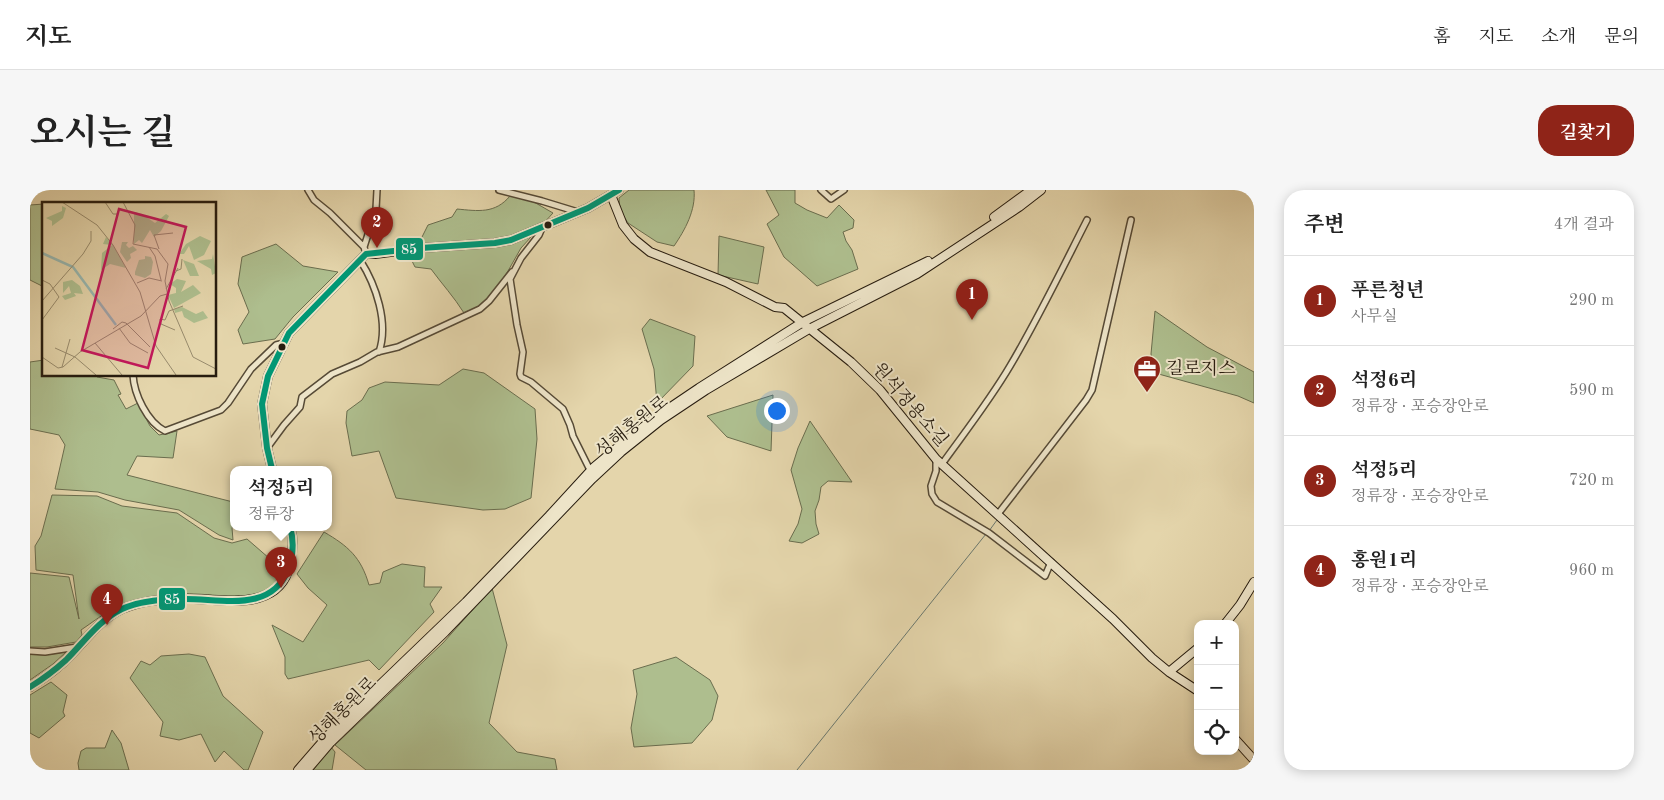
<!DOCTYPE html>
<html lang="ko">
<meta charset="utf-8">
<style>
body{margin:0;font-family:"Old Standard TT","Noto Serif KR",serif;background:#f6f6f6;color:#222}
.controls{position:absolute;right:15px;bottom:15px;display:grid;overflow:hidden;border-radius:10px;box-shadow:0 2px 12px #0003}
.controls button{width:45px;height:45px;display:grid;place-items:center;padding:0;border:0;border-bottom:1px solid #e0e0e0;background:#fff;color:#222;font:25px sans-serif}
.you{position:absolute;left:746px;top:220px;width:18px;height:18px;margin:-12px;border:4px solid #fff;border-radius:50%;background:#1a73e8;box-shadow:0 0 0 8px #1a73e833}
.badge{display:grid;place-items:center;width:32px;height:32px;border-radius:50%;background:#8f2418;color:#fff;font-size:16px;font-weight:700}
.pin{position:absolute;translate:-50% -41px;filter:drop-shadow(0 1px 2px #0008)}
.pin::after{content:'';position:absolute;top:26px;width:18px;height:15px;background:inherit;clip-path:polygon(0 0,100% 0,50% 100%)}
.popup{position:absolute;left:200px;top:276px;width:102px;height:65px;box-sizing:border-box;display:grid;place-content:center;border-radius:10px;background:#fff;filter:drop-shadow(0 1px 4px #0005);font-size:16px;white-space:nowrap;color:#767676}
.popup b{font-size:19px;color:#222}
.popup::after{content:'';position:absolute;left:50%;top:100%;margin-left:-10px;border:10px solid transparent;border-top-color:#fff}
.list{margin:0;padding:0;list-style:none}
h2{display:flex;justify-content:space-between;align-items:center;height:65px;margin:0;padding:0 20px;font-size:21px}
h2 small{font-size:16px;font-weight:400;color:#767676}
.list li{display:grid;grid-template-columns:32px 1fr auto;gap:15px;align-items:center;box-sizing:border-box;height:90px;padding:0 20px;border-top:1px solid #e0e0e0}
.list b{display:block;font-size:19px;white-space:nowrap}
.list p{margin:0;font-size:16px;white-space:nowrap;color:#767676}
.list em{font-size:16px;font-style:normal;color:#767676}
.icon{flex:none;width:28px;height:28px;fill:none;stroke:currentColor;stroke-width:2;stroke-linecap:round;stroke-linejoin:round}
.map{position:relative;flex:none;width:1224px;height:580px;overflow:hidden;border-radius:20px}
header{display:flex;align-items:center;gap:30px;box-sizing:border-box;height:70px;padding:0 25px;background:#fff;border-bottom:1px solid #e0e0e0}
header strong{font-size:24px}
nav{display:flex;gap:28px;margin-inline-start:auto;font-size:18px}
.intro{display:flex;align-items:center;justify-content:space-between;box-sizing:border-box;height:120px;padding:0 30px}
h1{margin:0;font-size:35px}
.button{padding:12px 22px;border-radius:20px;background:#8f2418;color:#fff;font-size:18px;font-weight:700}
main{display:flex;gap:30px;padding:0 30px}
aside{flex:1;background:#fff;border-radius:20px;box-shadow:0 2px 12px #0003}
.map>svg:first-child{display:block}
.green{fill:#aebe8e;stroke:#6a6d4e}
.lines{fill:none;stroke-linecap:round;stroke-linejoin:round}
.stream{stroke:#6a7970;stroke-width:1}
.street-casing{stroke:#564a36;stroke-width:8}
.secondary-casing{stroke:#271c0f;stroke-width:10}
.street{stroke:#ede4c8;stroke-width:5}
.secondary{stroke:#ede4c8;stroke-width:8}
.bus-1-casing{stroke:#ede4c8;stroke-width:10}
.bus-1{stroke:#009775;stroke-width:6}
.bus-dot{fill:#271c0f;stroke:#ede4c8;stroke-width:2}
.labels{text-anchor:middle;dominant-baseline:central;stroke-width:4;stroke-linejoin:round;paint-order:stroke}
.poi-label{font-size:18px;fill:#271c0f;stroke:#ede4c8;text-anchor:start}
.street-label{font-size:18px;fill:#271c0f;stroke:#ede4c8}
.inset-river{fill:none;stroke:#97b7b0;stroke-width:2.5}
.inset-road{fill:none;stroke:#988b6d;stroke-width:1}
.view{fill:#c2185b;fill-opacity:0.15;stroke:#c2185b;stroke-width:2.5}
.inset-edge{fill:none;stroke:#271c0f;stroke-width:2.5}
.line-badge{stroke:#ede4c8;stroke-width:2}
.badge-label{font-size:14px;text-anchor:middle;font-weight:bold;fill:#fff}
</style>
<header>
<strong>지도</strong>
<nav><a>홈</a><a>지도</a><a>소개</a><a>문의</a></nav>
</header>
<div class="intro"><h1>오시는 길</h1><a class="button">길찾기</a></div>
<main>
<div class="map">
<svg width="1224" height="580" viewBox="0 0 1224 580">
<rect width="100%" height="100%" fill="#e4d5ab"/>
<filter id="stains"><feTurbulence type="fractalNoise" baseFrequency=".004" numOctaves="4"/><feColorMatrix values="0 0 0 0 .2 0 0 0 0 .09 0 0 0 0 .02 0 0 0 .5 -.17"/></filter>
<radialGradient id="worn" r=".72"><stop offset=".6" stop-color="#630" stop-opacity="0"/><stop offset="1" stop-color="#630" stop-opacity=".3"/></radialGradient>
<path class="green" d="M599 0H664C666 20 655 40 644 56L627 52 598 33 590 20 589 8Z
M736 0H765V13L777 20 797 28 809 15 824 30 823 38 813 42 816 51 822 60 828 79 787 96 754 67 737 34 749 25Z
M480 6 497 8 523 23 491 58 478 81 456 113 434 123C424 107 412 94 401 79L385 77 381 69 398 35 422 27 427 19C448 21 465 24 480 6Z
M14 14V97L0 90V15Z
M689 46 734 57 728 94 688 85Z
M246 54 273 76 308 82 263 127 245 149 213 154 208 140 219 122 208 94 212 67Z
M1125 121 1177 157 1224 182V213L1208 206 1125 183 1121 164Z
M620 129 665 146 663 176 627 213 624 179 612 139Z
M14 170V185H66L67 187 84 190 91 204 88 205 96 219 108 213 120 236 129 245 147 241 143 268 107 266 97 285 203 312V336L202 338 203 350 189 345 149 320 95 310 68 302 25 299 35 255 29 245 0 239V172Z
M433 179 454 183 505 219 507 249 501 308 475 319 453 320 366 308 349 261 322 266 316 233 317 221 332 210 339 198 355 192 409 195Z
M743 205 741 261 697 247 677 226Z
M780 231 822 292 798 291 791 297 789 310 785 321 786 334 789 344 772 353 759 351 768 334 772 319 761 280 768 258Z
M22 305 67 306 92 316 147 323 184 348 202 353 217 349 247 375H255C241 416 198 405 165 404 151 403 134 405 119 408 109 410 95 412 86 417 74 423 63 432 51 440L52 445 46 452 17 457H0V383L39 387 49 429 43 385 6 380 5 356 11 346Z
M294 342C318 356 331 367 339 395L350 393 353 382 372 374 395 377 394 397H412L400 414 404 422 349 480 339 470 258 489 255 484V467L242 435 273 452 297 415 278 398 267 384Z
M462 398 477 455 459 533 487 562 525 569 527 580H336L305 555 413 453Z
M36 462 23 474 0 490V464L14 465Z
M159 464 175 467 193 506 233 542 218 580H214L194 561 185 572 171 544 149 550 130 546 133 532 100 488 111 471 120 475 131 466Z
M646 467 680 490 688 506 682 530 662 553 604 557 601 538 607 504 603 480Z
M21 492 37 505 33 522 35 526 9 548 0 543V505Z
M82 540 91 553 99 580H49L48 573 51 561 56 558H75Z
M301 557 305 562 302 580H283Z"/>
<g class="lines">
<path class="stream" d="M959 341 967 330
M767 580 956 344"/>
<g class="street-casing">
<path id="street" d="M278 0 284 10 300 23 334 57 336 64
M469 0 512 11 548 22
M791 0 801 9 814 0
M512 38 509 45 491 68 480 89 487 135 493 162 490 184 491 187 501 192 533 219 540 235 543 246 559 278
M334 57 346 19 347 0
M330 70C346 95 359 133 349 162
M103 185C104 204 117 232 135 241L191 220 198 213 221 179 246 155 254 153
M237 258 254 235 270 217 272 207 302 184 330 172 347 162 368 157 450 119 459 111 482 82
M906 269V281L901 296 902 304 907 312 959 343 1015 386 1021 372
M912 274C935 242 960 210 980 176 1008 129 1032 79 1057 30
M968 324 1056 210 1062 200 1101 30
M0 461 15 462 47 457"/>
</g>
<g class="secondary-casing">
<path id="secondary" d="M581 5 593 35 604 49 620 62 696 92 745 117 754 118 821 172 850 200 906 269 1083 429 1122 468 1139 482 1168 501
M964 27 1001 0
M242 279 237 258 232 214 238 186 259 143 336 64H345L391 58 465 53 481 50 558 18 589 0
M1195 434 1210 415 1224 392
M1139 482 1168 458
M0 497C9 491 19 485 28 477 50 459 66 431 92 419 113 410 141 408 164 409 198 410 250 421 260 374 263 362 264 349 260 337
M1205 549 1224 570
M268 580 301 542 436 412 519 326 564 277 594 252 626 227 669 198 773 132 898 71
M277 580 301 552 415 442 562 289 591 262 631 230 676 200 779 139 887 84 989 17 1011 0"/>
</g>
<use href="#street" class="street"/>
<use href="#secondary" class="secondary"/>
<g class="bus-1-casing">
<path id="bus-1" d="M242 279 237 258 232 214 238 186 259 143 336 64 391 58 465 53 481 50 558 18 589 0
M0 497C13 489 25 480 36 470 54 452 69 430 92 419 111 410 135 409 156 409 193 409 242 423 259 378 263 365 264 350 260 337"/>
</g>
<use href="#bus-1" class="bus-1"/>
</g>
<defs>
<g id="office-pin" transform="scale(1.4375)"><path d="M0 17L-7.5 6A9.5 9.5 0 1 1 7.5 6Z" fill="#8f2418" stroke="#ede4c8"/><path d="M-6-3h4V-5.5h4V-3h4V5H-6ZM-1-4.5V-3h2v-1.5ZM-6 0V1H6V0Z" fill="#fff"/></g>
</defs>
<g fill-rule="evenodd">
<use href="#office-pin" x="1117" y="179"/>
</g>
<g class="bus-dot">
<circle cx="518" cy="35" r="4.5"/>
<circle cx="252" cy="157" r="4.5"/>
</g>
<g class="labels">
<g class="poi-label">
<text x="1136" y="179">길로지스</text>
</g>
<g class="street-label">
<text transform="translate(880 215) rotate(49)">원석정용소길</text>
<text transform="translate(602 237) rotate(-39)">성해홍원로</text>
<text transform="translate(313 521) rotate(-45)">성해홍원로</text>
</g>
</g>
<g transform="translate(12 12)">
<rect width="174" height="174" fill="#e4d5ab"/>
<path d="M20 4 24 6 21 16 10 24V19L4 16 20 9ZM92 10 100 12 113 21 124 12 127 14 119 29 112 35 108 28 100 41 97 38 92 42ZM158 34 169 39 162 53 152 58 147 44 142 52H137L144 42ZM64 35 71 43 84 66 68 62 59 68 60 51 70 43 61 42ZM80 40H86L84 43 87 46 91 44 95 48 88 52 89 56 85 60 78 50ZM171 52 174 71 170 73 169 67 155 59 170 57ZM103 54 109 55 111 60 109 72 103 76 93 73V70L97 58 103 57ZM141 58 152 62 157 74H148ZM135 77 144 79 139 90 151 83 159 91 132 106 126 93 134 91V86L128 82ZM30 78 38 84 41 92 32 91 34 94 23 98 20 94 29 91 27 84 21 91V80ZM140 105 154 112 161 109 166 116 152 121 142 115 140 109 133 111 132 107Z" fill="#aebe8e"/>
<path class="inset-river" d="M0 51 31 65 74 123"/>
<path class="inset-road" d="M20 0 55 23 71 43 98 90 114 144 134 173M63 0 71 12H75M81 0 93 23 91 42 115 47 126 62 123 79 127 99 151 155 174 167M107 45 113 54 119 78M117 47 112 33 131 31M134 69 139 67 140 57M0 78 8 82 17 95 0 118M95 81 107 76 120 79M124 87 136 66M0 99 41 52 49 39V29M123 118 118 117 119 122 133 128M123 118 127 109 141 104M84 121 108 145M77 126 88 141 106 151M71 127 80 120 84 121M53 141 80 173M13 146 33 155 54 173M0 155 16 166 21 165 38 150 99 114 118 94 125 92M20 165 28 137"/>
<path class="view" d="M77 7 144 25 106 166 40 148Z"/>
<rect width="174" height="174" class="inset-edge"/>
</g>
<g class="line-badge">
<rect x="365" y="47" width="29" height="24" rx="5" fill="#009775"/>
<rect x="128" y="397" width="28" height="24" rx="5" fill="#009775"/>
</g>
<g class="badge-label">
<text x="379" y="64">85</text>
<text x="142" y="414">85</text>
</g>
<rect width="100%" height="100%" filter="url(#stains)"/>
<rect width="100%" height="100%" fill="url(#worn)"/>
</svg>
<div class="controls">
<button>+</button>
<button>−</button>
<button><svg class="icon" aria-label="locate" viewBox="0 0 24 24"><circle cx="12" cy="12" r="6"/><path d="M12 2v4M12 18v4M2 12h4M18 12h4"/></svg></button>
</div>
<div class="you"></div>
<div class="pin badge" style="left:942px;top:130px">1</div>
<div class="pin badge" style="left:347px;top:58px">2</div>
<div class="pin badge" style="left:251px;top:398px">3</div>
<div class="popup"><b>석정5리</b>정류장</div>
<div class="pin badge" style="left:77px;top:435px">4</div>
</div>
<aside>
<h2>주변<small>4개 결과</small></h2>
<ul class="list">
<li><span class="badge">1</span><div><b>푸른청년</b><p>사무실</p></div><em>290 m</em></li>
<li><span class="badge">2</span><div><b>석정6리</b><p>정류장 · 포승장안로</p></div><em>590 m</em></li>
<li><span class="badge">3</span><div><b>석정5리</b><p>정류장 · 포승장안로</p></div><em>720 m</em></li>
<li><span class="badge">4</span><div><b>홍원1리</b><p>정류장 · 포승장안로</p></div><em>960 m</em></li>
</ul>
</aside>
</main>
